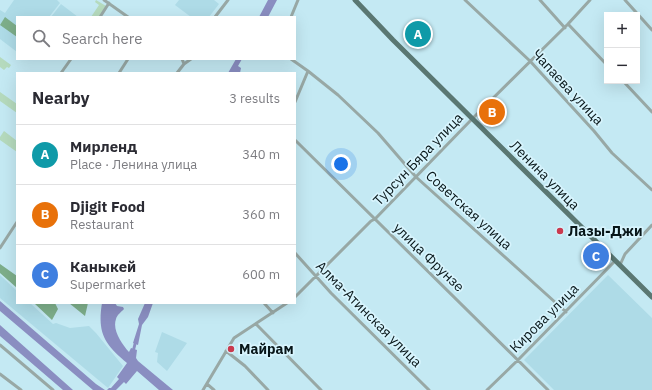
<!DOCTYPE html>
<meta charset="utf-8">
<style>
body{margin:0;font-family:"IBM Plex Sans",sans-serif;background:#f2f2f3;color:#2b2b33}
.controls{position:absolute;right:12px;top:12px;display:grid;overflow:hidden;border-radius:0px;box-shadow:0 4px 16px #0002}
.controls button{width:36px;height:36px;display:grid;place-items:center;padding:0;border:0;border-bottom:1px solid #e1e1e2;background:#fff;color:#2b2b33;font:20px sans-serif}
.you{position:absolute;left:341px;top:164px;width:14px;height:14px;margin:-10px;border:3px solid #fff;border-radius:50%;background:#1a73e8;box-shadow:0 0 0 6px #1a73e833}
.badge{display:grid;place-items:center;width:26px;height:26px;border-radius:50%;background:#7c3aed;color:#fff;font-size:13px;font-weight:700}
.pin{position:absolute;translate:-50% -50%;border:2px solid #fff;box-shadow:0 1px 4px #0006}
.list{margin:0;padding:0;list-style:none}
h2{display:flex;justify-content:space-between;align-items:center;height:52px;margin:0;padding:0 16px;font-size:17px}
h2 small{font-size:13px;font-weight:400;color:#7c7c81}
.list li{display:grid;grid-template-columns:26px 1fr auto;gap:12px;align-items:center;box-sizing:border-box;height:60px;padding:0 16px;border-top:1px solid #e1e1e2}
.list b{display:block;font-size:15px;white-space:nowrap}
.list p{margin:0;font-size:13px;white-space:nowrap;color:#7c7c81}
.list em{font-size:13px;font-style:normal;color:#7c7c81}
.icon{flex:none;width:22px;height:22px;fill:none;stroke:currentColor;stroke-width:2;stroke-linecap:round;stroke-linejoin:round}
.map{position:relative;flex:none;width:652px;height:390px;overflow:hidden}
.search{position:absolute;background:#fff;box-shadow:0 4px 16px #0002;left:16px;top:16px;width:280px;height:44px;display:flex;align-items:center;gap:10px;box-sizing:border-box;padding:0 14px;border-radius:0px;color:#7c7c81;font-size:15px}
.panel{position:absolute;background:#fff;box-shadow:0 4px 16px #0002;left:16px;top:72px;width:280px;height:232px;border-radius:0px}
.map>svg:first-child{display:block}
.built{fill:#aedbe7}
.green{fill:#b5dabd}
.forest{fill:#7dae8a}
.water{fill:#8a8ec1}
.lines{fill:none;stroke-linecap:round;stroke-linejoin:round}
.canal{stroke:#8a8ec1;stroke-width:3}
.minor{stroke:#98a8a5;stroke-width:3}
.primary{stroke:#5a7772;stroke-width:5}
.poi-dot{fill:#ca3a4e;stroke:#d7f4fd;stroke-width:1.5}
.labels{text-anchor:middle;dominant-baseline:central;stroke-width:3.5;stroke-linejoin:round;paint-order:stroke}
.street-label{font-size:14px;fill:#081619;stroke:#d7f4fd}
.poi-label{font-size:14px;font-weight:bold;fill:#081619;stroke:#d7f4fd;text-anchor:start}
</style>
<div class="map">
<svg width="652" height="390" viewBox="0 0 652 390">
<rect width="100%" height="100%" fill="#c4e9f3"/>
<path class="built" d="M14 0H57L60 3 49 17H17V52L0 39V10L5 13Z
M179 0H214L219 4 209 17H191L175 5Z
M61 4 78 17H51Z
M0 275 17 291V303H30L53 324 56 323 70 328 89 326 96 333 123 366 108 388 0 298Z
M608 275 652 318V390H554L524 360Z
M162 332 187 343 167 371 157 362 158 353 155 352Z"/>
<path class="green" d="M96 0 106 6 99 17H91L99 5 95 2Z
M0 57 11 65 9 68 7 67 4 70 0 67Z
M0 92 17 104V113L0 101Z
M4 131 17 141V152L0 140V137Z"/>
<path class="forest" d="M5 17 17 26V37L0 25Z
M0 264 17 276V288L0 273Z
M34 303H55L58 309 52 320Z
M69 303H88L85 316Z"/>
<path class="water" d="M268 0H277L268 17H259Z
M236 59H242L238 66 241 68 240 73H228Z
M0 301 96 384 105 390H93L0 311Z
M102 303H115L117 306 123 307 124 309C121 312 117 315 116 319 112 330 122 344 129 352L131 348 137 350 136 358 138 361 173 390H159L137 371 126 384 124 382 116 390H107L109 388H111L119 379 117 377 127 363C105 344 97 334 102 303Z
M145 303H153L148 317 142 325 138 345 133 343 139 324 138 319Z
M0 325 73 390H63L0 336Z"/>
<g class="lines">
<path class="canal" d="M133 352 136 340"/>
<path class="minor" d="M104 0 128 17
M465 0 530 61 594 131 612 153 652 190
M540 0 565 28
M625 0 652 30
M100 17 109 3
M215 17 228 0
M291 17 298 0
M568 24 607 65
M182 59 184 64 191 59
M291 59 308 71 295 102
M308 71 338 95 378 133 416 177 566 312
M61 73 71 59
M119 73 128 59
M177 73 184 64
M623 81 652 112
M295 140 548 390
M0 248 17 222
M295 253 331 293 429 390
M620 265 625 254 652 225
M295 297 371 221 375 219 472 119 568 24 590 0
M264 303 273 313
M256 324 321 390
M0 345 53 390
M226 351 245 366 268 390
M0 374 21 390
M207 384 214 390
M203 390 234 338 287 303
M487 390 518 360 615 261"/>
<path class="primary" d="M355 0 393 40 652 297"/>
</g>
<g class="poi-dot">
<circle cx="560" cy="231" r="4"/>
<circle cx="231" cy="349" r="4"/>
</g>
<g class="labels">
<g class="street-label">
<text transform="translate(568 87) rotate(47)">Чапаева улица</text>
<text transform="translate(418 159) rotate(-46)">Турсун Бяра улица</text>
<text transform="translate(545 175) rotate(45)">Ленина улица</text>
<text transform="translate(469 210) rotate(42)">Советская улица</text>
<text transform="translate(429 257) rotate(44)">улица Фрунзе</text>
<text transform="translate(369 314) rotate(45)">Алма-Атинская улица</text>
<text transform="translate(544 318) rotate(-45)">Кирова улица</text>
</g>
<g class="poi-label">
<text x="568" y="231">Лазы-Джи</text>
<text x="239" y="349">Майрам</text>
</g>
</g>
</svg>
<div class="controls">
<button>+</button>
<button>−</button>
</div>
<div class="you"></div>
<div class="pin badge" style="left:418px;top:34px;background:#0f9aa8">A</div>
<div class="pin badge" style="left:492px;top:112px;background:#e8710a">B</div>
<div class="pin badge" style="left:596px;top:256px;background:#3f7fe0">C</div>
<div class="search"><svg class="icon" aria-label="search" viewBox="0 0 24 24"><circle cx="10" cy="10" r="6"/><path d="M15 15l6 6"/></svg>Search here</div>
<section class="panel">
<h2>Nearby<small>3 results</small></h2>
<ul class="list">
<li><span class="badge" style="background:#0f9aa8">A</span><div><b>Мирленд</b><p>Place · Ленина улица</p></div><em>340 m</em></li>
<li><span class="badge" style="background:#e8710a">B</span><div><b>Djigit Food</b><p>Restaurant</p></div><em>360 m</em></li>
<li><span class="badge" style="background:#3f7fe0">C</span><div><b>Каныкей</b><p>Supermarket</p></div><em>600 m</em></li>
</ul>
</section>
</div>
